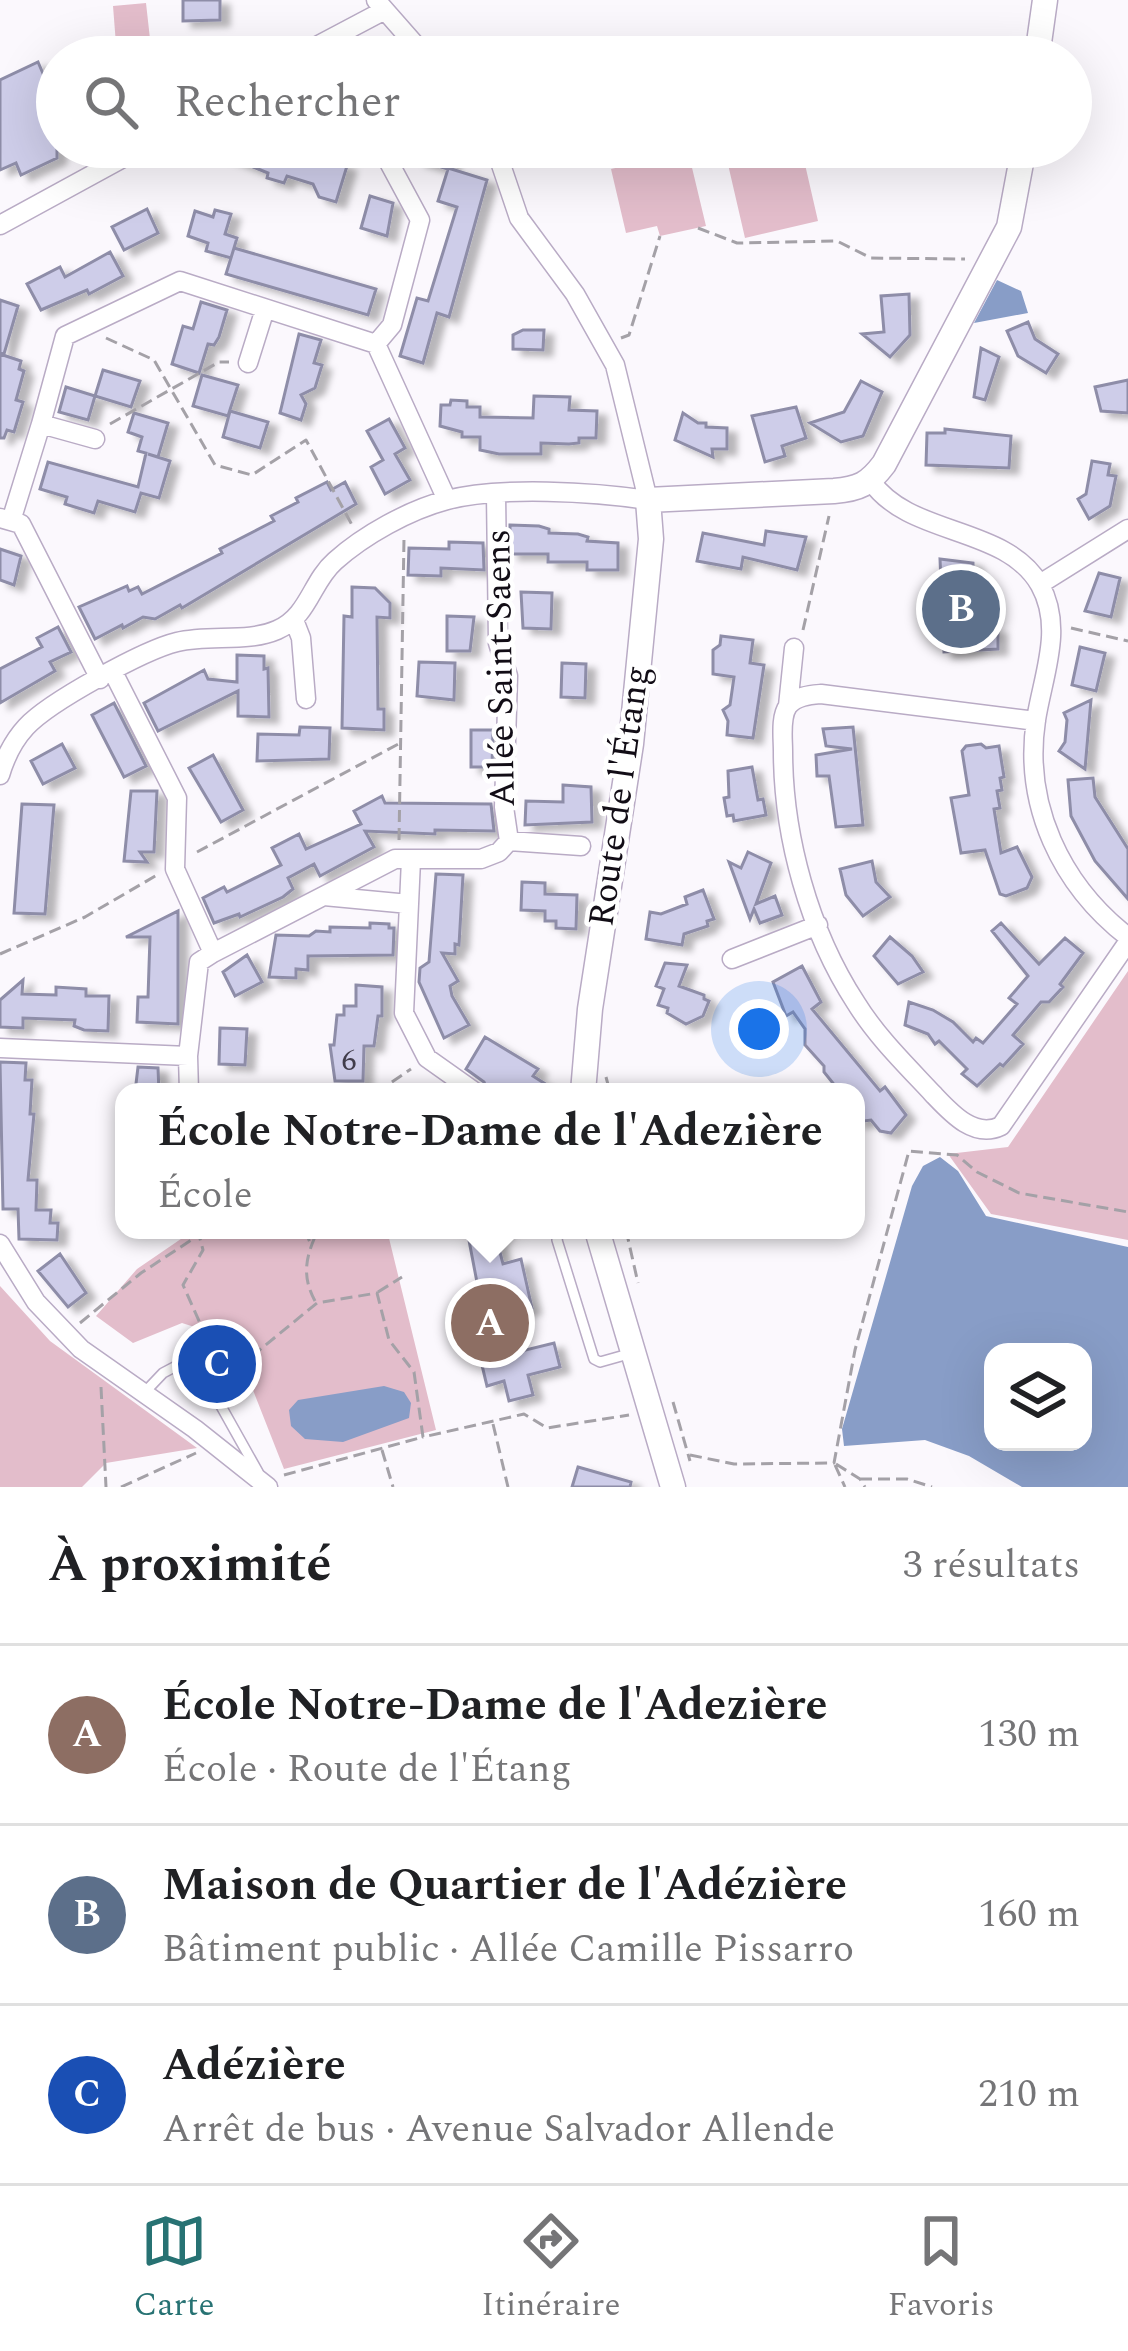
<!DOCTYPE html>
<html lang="fr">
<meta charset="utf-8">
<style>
body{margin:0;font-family:Spectral,serif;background:#f6f6f6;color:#202124}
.controls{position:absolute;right:36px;bottom:36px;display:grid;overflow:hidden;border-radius:24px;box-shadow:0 12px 48px #0002}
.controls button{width:108px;height:108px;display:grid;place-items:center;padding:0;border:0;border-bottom:3px solid #e0e0e0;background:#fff;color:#202124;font:60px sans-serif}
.you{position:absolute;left:759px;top:1029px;width:42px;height:42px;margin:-30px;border:9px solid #fff;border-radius:50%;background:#1a73e8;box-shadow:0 0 0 18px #1a73e833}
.badge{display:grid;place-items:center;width:78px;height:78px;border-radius:50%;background:#277273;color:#fff;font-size:39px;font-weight:700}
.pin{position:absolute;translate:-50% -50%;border:6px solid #fff;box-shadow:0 3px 12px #0006}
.popup{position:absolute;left:115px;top:1083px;width:750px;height:156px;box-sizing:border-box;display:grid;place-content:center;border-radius:24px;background:#fff;filter:drop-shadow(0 3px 9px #0005);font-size:39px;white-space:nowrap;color:#757577}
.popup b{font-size:45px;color:#202124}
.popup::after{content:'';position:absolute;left:50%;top:100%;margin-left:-24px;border:24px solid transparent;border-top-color:#fff}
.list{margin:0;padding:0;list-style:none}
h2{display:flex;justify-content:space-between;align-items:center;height:156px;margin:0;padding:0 48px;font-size:51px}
h2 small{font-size:39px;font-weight:400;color:#757577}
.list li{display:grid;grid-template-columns:78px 1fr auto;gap:36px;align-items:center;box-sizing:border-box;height:180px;padding:0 48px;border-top:3px solid #e0e0e0}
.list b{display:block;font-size:45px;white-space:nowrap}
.list p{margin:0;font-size:39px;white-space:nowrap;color:#757577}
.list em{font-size:39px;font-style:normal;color:#757577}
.icon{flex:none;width:66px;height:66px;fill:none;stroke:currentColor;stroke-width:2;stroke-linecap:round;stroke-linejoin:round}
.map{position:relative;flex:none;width:1128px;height:1487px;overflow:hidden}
.search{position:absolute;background:#fff;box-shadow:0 12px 48px #0002;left:36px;right:36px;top:36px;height:132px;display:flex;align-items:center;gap:30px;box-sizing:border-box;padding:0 42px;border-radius:66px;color:#757577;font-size:45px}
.sheet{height:696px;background:#fff}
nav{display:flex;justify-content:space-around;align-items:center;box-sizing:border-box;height:168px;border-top:3px solid #e0e0e0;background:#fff;font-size:33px;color:#757577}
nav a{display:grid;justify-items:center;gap:6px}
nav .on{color:#277273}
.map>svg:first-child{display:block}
.green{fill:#e3bdcb}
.water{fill:#889dc7;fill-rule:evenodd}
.building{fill:#cecde9;stroke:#8e8da8;stroke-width:3;filter:url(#shadow)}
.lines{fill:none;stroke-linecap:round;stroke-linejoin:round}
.service-casing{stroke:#b9abc5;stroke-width:12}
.minor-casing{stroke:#b9abc5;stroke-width:21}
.tertiary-casing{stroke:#b9abc5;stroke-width:27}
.path{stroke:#a4a1a7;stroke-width:3;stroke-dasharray:12 6;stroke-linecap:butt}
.service{stroke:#fff;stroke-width:9}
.minor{stroke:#fff;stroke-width:18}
.tertiary{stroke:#fff;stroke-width:24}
.labels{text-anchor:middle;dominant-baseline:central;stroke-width:9;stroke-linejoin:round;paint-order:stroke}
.number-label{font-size:30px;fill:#413d4b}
.street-label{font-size:36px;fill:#120d16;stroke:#fff}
</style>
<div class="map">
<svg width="1128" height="1487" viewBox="0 0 1128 1487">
<defs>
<filter id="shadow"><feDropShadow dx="9" dy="5.5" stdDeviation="3" flood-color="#0004"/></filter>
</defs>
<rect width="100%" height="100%" fill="#fbf8fd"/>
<path class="green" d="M146 3 152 57H117L113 6Z
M724 147H801L818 221 745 238Z
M688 151 706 226 660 236 657 226 626 233 611 169Z
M1128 971V1240L991 1214 948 1154 1008 1147Z
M194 1230H387L436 1430 284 1469 247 1375 226 1361 210 1332 182 1323 133 1343 96 1316 137 1269Z
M0 1286 50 1341 197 1448 106 1463 82 1487H0Z"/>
<path class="water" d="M997 280 1021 291 1028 313 974 323Z
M940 1157 958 1171 986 1216 1128 1247V1487H1022L969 1456 925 1440 844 1446 842 1429 912 1186 923 1166ZM993 1352H1083V1442H993Z
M384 1386 404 1392 411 1403 409 1418 343 1442 305 1439 291 1426 289 1410 298 1400Z"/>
<path class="building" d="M183 0H220V20L183 21Z
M38 62 57 106V158L21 175 16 163 0 170V80Z
M211 147H285L347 166 336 202 319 197 313 184 287 176 284 183 267 178 268 173 211 150Z
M420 147H455L448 168 487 180 449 317 437 313 423 363 400 356 417 298 428 301 457 207 438 201 448 169 417 160Z
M370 196 393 203 387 236 361 228Z
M147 209 158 233 124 250 112 227Z
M215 210 231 214 225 234 237 238 231 258 206 251 208 243 188 236 195 211 213 217Z
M234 248 376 289 368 315 226 274Z
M110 252 123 276 89 294 87 290 41 310 27 284 60 267 65 277Z
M909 294 910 335 890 357 862 334 884 332 881 296Z
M0 300 18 306 4 354 0 353Z
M201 302 227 310 219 337 214 345 208 344 199 373 172 364 183 326 193 329Z
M1028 322 1035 339 1058 354 1046 373 1018 356 1007 331Z
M523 330H544L543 350 513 349V335Z
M299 334 321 340 314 363 322 365 315 388 301 395 306 404 301 420 280 413Z
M981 348 999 357 985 400 974 397Z
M0 354 21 361 19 369 24 371 16 400 23 402 14 432 7 430 4 438H0Z
M103 370 140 381 131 407 95 396Z
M202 375 238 385 228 416 193 406Z
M1128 380V413L1101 411 1095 387Z
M861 381 882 392 863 436 841 442 810 423 844 412Z
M66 387 95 396 88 420 59 412Z
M534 396 570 397 569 410 597 411 596 438H579V443L569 444 541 443V454H499L480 450V437H462V432L440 426 441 405H450L451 400 467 401V407H480V417L533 418Z
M796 407 806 438 782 446 785 456 765 462 752 416Z
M230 411 268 422 260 448 223 437Z
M134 413 168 423 158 457 148 454 170 461 159 498 141 493 135 512 98 501 94 513 65 504 67 497 40 489 48 462 138 487 146 453 138 451 142 437 128 432Z
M683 413 698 423H706V427L727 428V449H712L713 457 675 440Z
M389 419 405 448 395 454 410 480 385 494 371 467 383 460 367 431Z
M945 429 1011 436 1009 468 926 465 927 433H945Z
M1092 461 1110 464 1108 475 1116 476 1110 506 1089 519 1078 499 1086 494Z
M327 482 331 490 345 482 356 504 182 608 180 605 155 619 143 617 123 628 122 625 95 639 79 607 127 586 129 591 138 587 142 594 222 553 220 549 274 521 271 516 298 502 296 498Z
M510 525 539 526 549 529V533L578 534 588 537 587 541 618 543V570H587V562H548V554H510Z
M766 531 806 537 797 570 743 557 741 569 697 561 703 533 764 545Z
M449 542 483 543 484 570 441 568V576L408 575 409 548 449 549Z
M0 549 21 556 14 585 0 580Z
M940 559 973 563 974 602 980 601 982 629H998V649L944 652Z
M1099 573 1120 578 1111 617 1085 611Z
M352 587 375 588 390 603V618L377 617 378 709H384V730L342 728 344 616 352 617Z
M521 592 552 593 551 629 523 628Z
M447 616 474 617 470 651H447Z
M58 627 71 652 50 662 55 671 0 703V669L42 647 37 638Z
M721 636 753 640 750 663 764 665 753 738 727 735 728 721 723 710 730 705 734 677 713 674V650L720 645Z
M1080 647 1105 653 1096 691 1072 685Z
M237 655 264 656V669L268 668 269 717 238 716V691L158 731 144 703 204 670 208 679 237 682Z
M419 662 455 663 454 700 417 696Z
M562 663 586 664 585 698 561 697Z
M1091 700 1085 769 1059 751 1065 742 1067 720 1064 713Z
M114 703 146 766 124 777 92 715Z
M300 727 330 728 329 759 257 761 258 734 299 735Z
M853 727 863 825 836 827 829 776H817L816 755 852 749 826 746 823 729Z
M471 730H493L492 767H471Z
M62 744 75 768 43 784 31 761Z
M981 744 986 748 999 746 1004 777 1000 778 1002 790 997 791 1000 808 994 809 1001 853 1017 847 1032 877 1027 888 1006 896 1000 894 985 850 961 853 951 798 969 795 962 751 966 746Z
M213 755 243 810 221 822 189 768Z
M752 767 758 800 763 799 766 815 734 821 733 815 727 816 724 798 729 797 728 771Z
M1093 778 1095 797 1128 849V899L1095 861 1071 816 1068 780Z
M563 785 591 787 592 822 525 825 526 801 563 802Z
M131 791H157L154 852H140L147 862 124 861Z
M382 796 385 803 491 804 494 831 435 830V834L365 831 374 847 320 876 314 864 288 878 293 889 283 897 240 917 239 914 214 923 203 898 224 887 227 892 281 865 272 848 299 834 306 849 361 824 354 811Z
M22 804 54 805 45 914 14 913Z
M748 852 771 863 756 904 775 896 782 915 760 923 754 909 750 919 729 862 741 868Z
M872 861 876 882 890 897 863 916 846 895 840 869Z
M436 874 463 875 459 945 455 944V954L442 953 458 981 450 986 452 996 469 1025 444 1038 419 982 420 968 429 962Z
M522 882 545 883V894L577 895 576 929 556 928V921H545V911L521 910Z
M703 890 714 919 707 921 708 926 684 934 682 945 646 939 650 912 661 914 687 904 685 897Z
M178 911V1024L137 1022 138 997H148L150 937H126Z
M370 923 389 924V928H394L393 955 308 956V970L296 969V978L269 977 276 935 309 936 316 931 330 932V927L370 928Z
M1001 923 1039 964 1065 938 1083 953 1060 984 1063 987 1049 1002H1041L1013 1035 1023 1044 1003 1066 1000 1064 977 1086 962 1074 967 1069 939 1041 935 1044 928 1034 905 1025 909 1002 933 1010 953 1022 973 1042 976 1038 983 1043 1017 1004 1009 998 1028 976 992 931Z
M890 937 912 956 923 972 898 984 874 956Z
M247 955 262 982 235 996 223 972Z
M665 963 687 965 679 986 704 995V999L709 1001 703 1016 686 1024 667 1013 668 1008 658 1005 664 989 656 986Z
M802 966 821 1002 812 1009 880 1091 885 1087 906 1115 891 1133 880 1131 871 1120 856 1122V1092H840L824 1072V1066L805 1045V1029L793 1012 786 1016 773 982Z
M23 980 22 994 56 995V987L86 989V996H109L108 1031 84 1030 74 1026 75 1020 23 1018V1028L0 1027V1000Z
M356 985 382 987V1016H378L374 1046H364L363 1081H335L330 1045H334L337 1015H344V1006H356Z
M220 1028 247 1029 245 1065 219 1064Z
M485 1037 538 1069 533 1076 558 1092H488L484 1082 466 1069Z
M0 1062 26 1063 25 1080H32L30 1114H34L28 1180H37L36 1210H51L50 1223H58L57 1240 19 1239 18 1209H3Z
M138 1067 158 1068 159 1092H135Z
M467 1230H504L497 1241 503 1264 521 1259 532 1308 484 1319Z
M60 1254 86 1293 68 1307 38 1271Z
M554 1343 560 1367 528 1375 533 1395 509 1401 504 1381 487 1386 481 1361Z
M578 1467 631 1482 630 1487H572Z"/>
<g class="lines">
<g class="service-casing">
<path id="service" d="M559 1230 557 1240 594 1359 600 1362 632 1353
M143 1394 163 1373 180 1364 199 1371 207 1381 258 1472"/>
</g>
<g class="minor-casing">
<path id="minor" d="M376 0 426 57
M296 57 383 11
M359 147 385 155 420 220 392 325 376 344
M0 225 143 147
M248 363 265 309
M41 424 65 336 180 281 376 344 447 500
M871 481C909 537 1006 525 1040 585 1064 628 1043 675 1036 720 1023 805 1061 885 1128 937
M496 494 498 643 508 676 504 807 509 841
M0 518 21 524 100 679
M11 521 41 424 95 439
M1040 584 1128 529
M294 620 301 638 306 699
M113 672 177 798 175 869 213 953
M788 706 794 648
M1036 721 821 694C810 695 796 696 788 706 780 717 783 738 783 751 783 836 809 931 856 1003 877 1037 906 1065 933 1094 951 1113 974 1139 1001 1126L1128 942
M0 775C5 758 14 740 26 727 49 702 144 650 177 642 210 634 247 643 277 630 309 616 311 582 335 561 364 535 409 510 447 500 501 486 594 492 648 500L615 365 575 294 519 218 495 147
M411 860 404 1013 427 1058 475 1092
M324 896 409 904
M732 959 818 925
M0 1048 188 1056
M189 1092 188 1056 199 962 213 953 395 859H481L499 852 509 841 581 846
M0 1244 36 1302 81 1349 195 1429 268 1487"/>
</g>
<g class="tertiary-casing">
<path id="tertiary" d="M1037 57 1045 0
M583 1092 590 1009 631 744 651 539 648 500 834 491C859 489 869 484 884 464L1009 227 1024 147
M597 1230 673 1487"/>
</g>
<path class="path" d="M698 228 737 243 837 241 871 258 965 259
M106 338 154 360 215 465 252 475 306 440 352 525
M621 338 629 335 660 236
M110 424 219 362H229
M1071 628 1128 641
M803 630 829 516
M399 840 404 538
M197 852 402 742
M0 954 85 917 157 875
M606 1077 610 1092
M377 1092 411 1069
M203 1230 199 1235 203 1250 183 1285 204 1332
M305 1230 311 1245
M626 1230 638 1283
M378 1292 402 1277
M315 1301C301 1275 306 1256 318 1230
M80 1323 141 1273 199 1235
M224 1379 317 1303 377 1293 389 1340 414 1372 423 1437 524 1414 547 1428 629 1415
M101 1387 106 1487
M673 1402 690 1461
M493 1424 508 1487
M382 1450 393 1487
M690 1455 734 1464 834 1463 855 1350 909 1151 957 1155 977 1172 1019 1193 1128 1212
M836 1464 860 1479 865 1487
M835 1465 845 1487
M284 1475 423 1437
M860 1479H907L932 1487
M121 1487 196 1453"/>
<use href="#service" class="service"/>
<use href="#minor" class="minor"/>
<use href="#tertiary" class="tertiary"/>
</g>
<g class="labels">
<g class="number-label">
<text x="349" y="1061">6</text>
</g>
<g class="street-label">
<text transform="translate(501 668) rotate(-91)">Allée Saint-Saens</text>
<text transform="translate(620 796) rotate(-82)">Route de l'Étang</text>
</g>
</g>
</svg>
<div class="controls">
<button><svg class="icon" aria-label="layers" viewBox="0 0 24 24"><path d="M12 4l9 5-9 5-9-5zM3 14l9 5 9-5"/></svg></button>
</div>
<div class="you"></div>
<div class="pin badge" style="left:490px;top:1323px;background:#8d6e63">A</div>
<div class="popup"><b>École Notre-Dame de l'Adezière</b>École</div>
<div class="pin badge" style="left:961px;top:609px;background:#5c6f8a">B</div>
<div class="pin badge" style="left:217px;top:1364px;background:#1a4fb4">C</div>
<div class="search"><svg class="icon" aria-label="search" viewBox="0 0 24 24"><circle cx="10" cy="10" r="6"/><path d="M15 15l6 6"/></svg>Rechercher</div>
</div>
<section class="sheet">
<h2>À proximité<small>3 résultats</small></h2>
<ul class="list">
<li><span class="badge" style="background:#8d6e63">A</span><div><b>École Notre-Dame de l'Adezière</b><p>École · Route de l'Étang</p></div><em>130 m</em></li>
<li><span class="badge" style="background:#5c6f8a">B</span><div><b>Maison de Quartier de l'Adézière</b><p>Bâtiment public · Allée Camille Pissarro</p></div><em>160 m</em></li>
<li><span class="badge" style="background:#1a4fb4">C</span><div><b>Adézière</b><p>Arrêt de bus · Avenue Salvador Allende</p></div><em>210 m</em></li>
</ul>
</section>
<nav>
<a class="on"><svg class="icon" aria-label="map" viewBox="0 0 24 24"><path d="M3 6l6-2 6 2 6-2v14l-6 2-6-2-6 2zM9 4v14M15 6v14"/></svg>Carte</a>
<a><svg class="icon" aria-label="directions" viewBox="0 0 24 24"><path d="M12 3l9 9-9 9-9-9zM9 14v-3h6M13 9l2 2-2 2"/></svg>Itinéraire</a>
<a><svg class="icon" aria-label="saved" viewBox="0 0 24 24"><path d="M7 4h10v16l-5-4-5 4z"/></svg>Favoris</a>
</nav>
